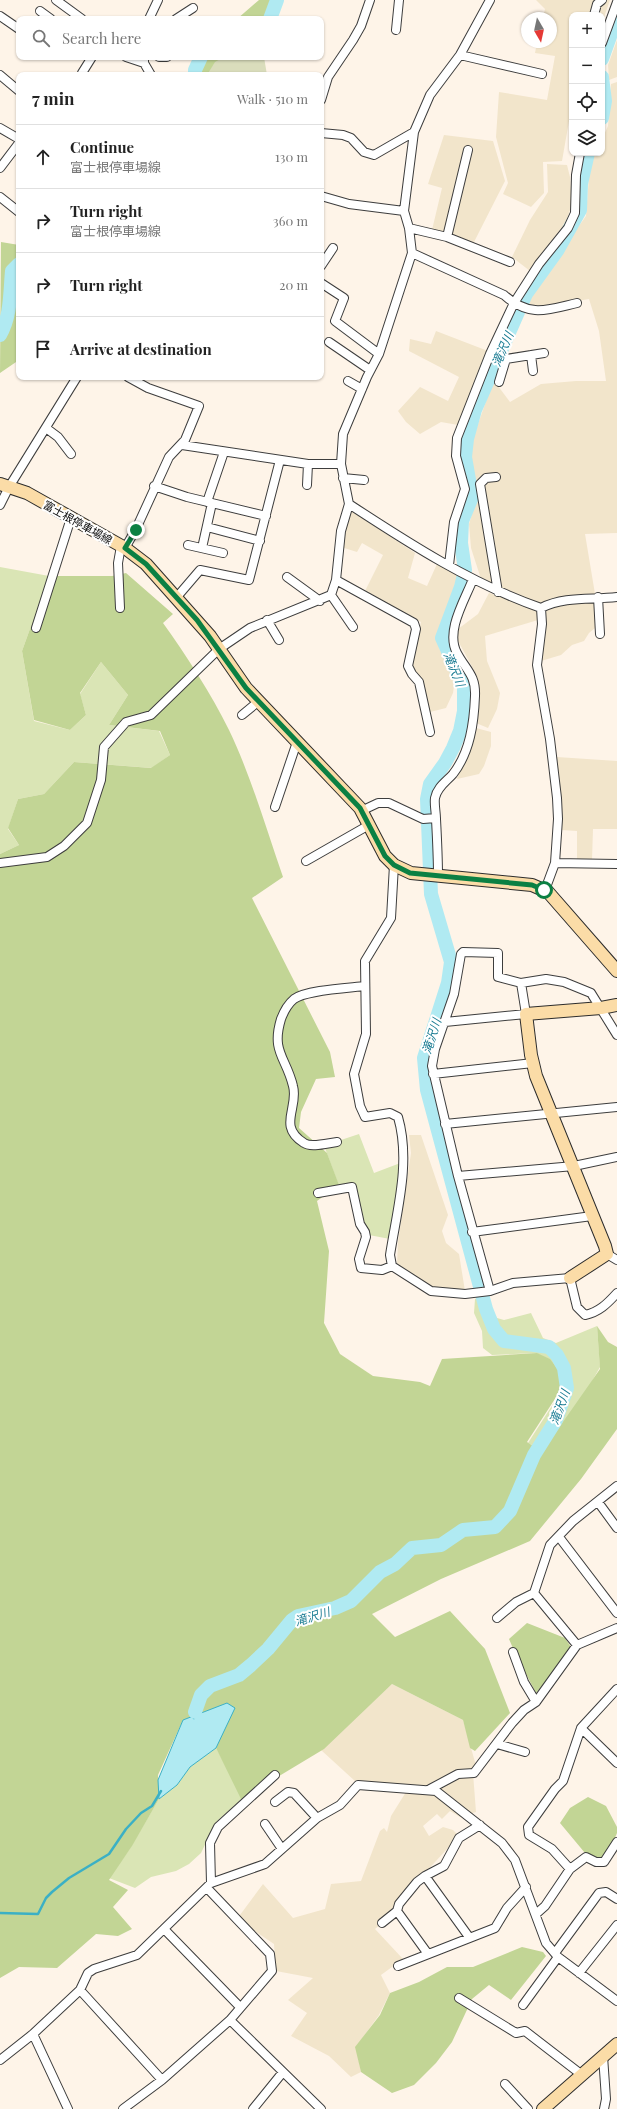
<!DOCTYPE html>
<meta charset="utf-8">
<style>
body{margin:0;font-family:"Playfair Display","Noto Sans JP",serif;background:#f6f6f6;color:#222}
.controls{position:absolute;right:12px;top:12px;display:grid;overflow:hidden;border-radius:8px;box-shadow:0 1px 3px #0004}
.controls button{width:36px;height:36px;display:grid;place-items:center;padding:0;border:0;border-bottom:1px solid #e0e0e0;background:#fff;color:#222;font:20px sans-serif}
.compass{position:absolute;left:521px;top:12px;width:36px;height:36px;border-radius:50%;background:#fff;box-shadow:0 1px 3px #0004;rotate:171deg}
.stop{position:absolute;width:12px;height:12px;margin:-9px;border:3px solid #0b8043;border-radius:50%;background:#fff}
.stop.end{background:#0b8043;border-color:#fff;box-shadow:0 1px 4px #0008}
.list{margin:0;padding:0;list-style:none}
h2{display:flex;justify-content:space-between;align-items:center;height:52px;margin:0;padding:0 16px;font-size:17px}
h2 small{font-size:13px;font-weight:400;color:#767676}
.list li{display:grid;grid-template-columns:26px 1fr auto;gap:12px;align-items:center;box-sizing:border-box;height:64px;padding:0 16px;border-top:1px solid #e0e0e0}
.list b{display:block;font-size:15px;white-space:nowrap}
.list p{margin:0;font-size:13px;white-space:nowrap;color:#767676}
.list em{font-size:13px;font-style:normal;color:#767676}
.icon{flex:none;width:22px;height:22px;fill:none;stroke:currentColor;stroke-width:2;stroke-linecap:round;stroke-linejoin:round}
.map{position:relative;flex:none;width:617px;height:2109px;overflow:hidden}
.search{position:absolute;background:#fff;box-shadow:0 1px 3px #0004;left:16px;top:16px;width:308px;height:44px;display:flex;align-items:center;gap:10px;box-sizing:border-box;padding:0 14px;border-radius:8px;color:#767676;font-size:15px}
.panel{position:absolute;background:#fff;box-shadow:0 1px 3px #0004;left:16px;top:72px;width:308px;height:308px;border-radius:8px}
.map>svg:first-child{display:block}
.farmland{fill:#f2e5cb}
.green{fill:#dae5b5}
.forest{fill:#c2d595}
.cemetery{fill:#daddbc}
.water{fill:#b0eaf2;stroke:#3bb0c5}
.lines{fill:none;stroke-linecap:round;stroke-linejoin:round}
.stream{stroke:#3bb0c5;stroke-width:2.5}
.river{stroke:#b0eaf2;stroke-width:14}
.street-casing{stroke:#3d3d3d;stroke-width:10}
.secondary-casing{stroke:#2c2c2c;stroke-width:14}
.street{stroke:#fff;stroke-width:8}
.secondary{stroke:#fbdca7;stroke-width:12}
.route{stroke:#0b8043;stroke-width:5}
.labels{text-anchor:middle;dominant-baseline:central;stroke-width:4;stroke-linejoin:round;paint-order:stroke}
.street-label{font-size:11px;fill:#0a0a0a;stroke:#fff}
.water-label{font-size:12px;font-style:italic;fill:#1c7d94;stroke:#fff}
</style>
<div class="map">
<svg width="617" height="2109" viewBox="0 0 617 2109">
<rect width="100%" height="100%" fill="#fef4e8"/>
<path class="farmland" d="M536 0H610L602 23V15H572V104L562 161 543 162 544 193 531 207 503 194 508 183 496 137 499 92 547 100 555 56 535 53 537 42H551V18H543L545 9Z
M617 40V77L609 80 608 65Z
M617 82V533L585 534 595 594 538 603 522 598 481 579 471 548 469 524 478 494 472 468 470 447 491 387 495 382 510 402 541 384 576 381H606L599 331 589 299 534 308 528 303 553 262 586 216 590 163 595 153H602V139L608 126 611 84Z
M444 135 493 141 505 181 474 242H464L432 230 442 188 428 184Z
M547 164 567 165 570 177 572 204 566 222 530 271 512 257 530 220 548 192Z
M436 331 488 351 458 425 441 422 420 434 406 422 398 411 420 387 448 401 459 377 409 351 410 339 431 344Z
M350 510 415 553 408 578 427 586 437 564 460 575 439 637V648L455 679 453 693 446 708 430 712 411 665 421 622 365 591 383 555 362 543 357 552 341 547Z
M489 593 537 608 538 620 485 636 487 661 500 693 497 709 488 728 476 723 480 699 475 672 457 639 458 629 478 614Z
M594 599 595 628 589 633 584 641 572 645 561 655 541 661 546 631V610L555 606Z
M476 728 491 732V746L484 766 479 774 457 779Z
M557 757 617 761V829H593L592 860H577V831L561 830Z
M409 1135H421L448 1215 442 1231 446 1243 459 1254 465 1291 434 1288 397 1264 398 1242 411 1153Z
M392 1684 463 1720 477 1769 473 1773 476 1812 460 1817 450 1811 442 1819 437 1814 423 1826 429 1836 443 1827 453 1830 459 1836 400 1900 397 1911 375 1929 403 1959 381 1975 390 1993 379 2015 356 2047 361 2072 351 2077 329 2056 291 2036 307 2013 288 2000 313 1978 276 1971 274 1944 237 1919 263 1884 293 1918 325 1909 331 1884 361 1881 380 1831 384 1828 387 1832 391 1816 406 1792 356 1782 321 1750Z"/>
<path class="green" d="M0 567 49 576 22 651 34 721 70 730 86 715 80 694 101 662 128 695 109 725 159 731 170 755 152 768 74 762 44 794 18 799 8 829 19 845 0 854Z
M359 1134 374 1173 403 1162 390 1239 369 1235 363 1227 351 1185 339 1186 325 1148 326 1145Z
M484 1296 497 1318 504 1320 531 1313 543 1338 556 1343 597 1326 600 1367 586 1392 543 1451 528 1443 562 1390 560 1371 549 1359 536 1353 492 1355 483 1348 482 1331 474 1313 475 1299Z
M216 1748 243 1798 216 1822 201 1853 189 1864 176 1871 151 1877 135 1888 109 1878 129 1850 159 1799 177 1785 190 1767Z"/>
<path class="forest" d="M259 0H275L267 19H237Z
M194 57H225L207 75H190Z
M1 242 19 245V360L0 373Z
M126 573 173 614 163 623C186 655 212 695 229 730 251 776 266 828 283 877L252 898 330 1052 335 1077 316 1079 301 1112 299 1128 327 1153 339 1185 317 1201 329 1251 324 1323 340 1354 373 1376 420 1382 430 1386 442 1359 537 1353 550 1359 560 1372 562 1388 527 1442 542 1452 600 1369 597 1326 608 1342 617 1347V1429L581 1479 530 1541 441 1579 372 1614 395 1637 450 1611 485 1649 510 1713 475 1751 470 1748 463 1720 392 1684 324 1749 241 1799 216 1748 232 1711 227 1704 183 1720 158 1775 159 1799 132 1846 109 1880 128 1890 113 1907 132 1929 118 1936 96 1934 57 1968 19 1967 0 1978V854L19 845 8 828 18 799 44 794 74 762 151 768 170 755 160 731 109 725 128 695 101 662 80 693 86 715 70 730 34 720 22 651 49 576H112Z
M527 1623 565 1638 573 1650 536 1693 515 1653 509 1639Z
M588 1797 606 1806 617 1827V1833L605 1860 585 1853 560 1823 570 1808Z
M522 1947 543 1952 546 1956 511 2000 489 1985 472 1999 452 2042 436 2063 414 2085 392 2093 361 2072 355 2047 380 2015 390 1993 419 1982 447 1967H473Z"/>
<path class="cemetery" d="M224 57H264L267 75H207L215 62Z"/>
<path class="water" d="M227 1703 235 1708 216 1748 190 1767 177 1785 159 1799 158 1780 183 1720Z"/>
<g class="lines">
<path class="stream" d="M194 1718 195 1712
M0 1913 38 1914 46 1898 52 1892 69 1878 109 1854 126 1829 141 1813 152 1806 161 1791"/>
<path class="river" d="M270 19 277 0
M602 59 617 17
M195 75V70L201 57
M602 77 605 101 602 118
M0 335C11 316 10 293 12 271L19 264
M195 1712 201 1695 210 1686 239 1675 251 1665 268 1649 292 1620 298 1616 335 1608 351 1601 380 1572 395 1564 412 1548 441 1545 463 1530 495 1527 510 1511 534 1455 556 1420 567 1388 564 1368 557 1355 549 1347 504 1341 494 1329 486 1309 427 1090 424 1058 448 983 451 962 431 894 427 799 430 784 445 763 453 748 460 731 464 711V687L442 638 461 587 465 570 461 543 462 521 472 497 465 457 467 439 475 410 526 294 557 251 580 210 581 184 588 153"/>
<g class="street-casing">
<path id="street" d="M56 0 82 19
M40 11 51 19
M594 15 597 4 602 0
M0 16 19 29
M149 19 158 0
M176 19 193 8
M396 30 399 0
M602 43 617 2
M460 55 542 74
M126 57 144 63
M144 57V63L151 75
M159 57H167
M82 73 92 57
M0 75 19 91
M321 100 328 77 353 40 361 26 370 0
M0 128 19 139
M321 133 343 135 351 138 364 152 374 155 414 132
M0 168 19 143
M321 196 349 204 404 211
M0 197 19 212
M409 228 447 237 510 262
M447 237 468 150
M412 253 504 295C530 318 547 310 577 303
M321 266 333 248
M321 283 344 298 335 321 379 354
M329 342 370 370
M490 354 506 359 544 353
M531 355 533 371
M348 381 362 389
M499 382 506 359
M46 428 58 437 71 454
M182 445 308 464H341
M496 477 486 478 480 484 498 592
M343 478 364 480
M307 485 308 464
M154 486 187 497 266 516
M207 502 223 455
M349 504C410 544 472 584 541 608L542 624 537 665 550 739 557 798 558 819 555 863 545 890
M0 505 9 487 77 377
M207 527 260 541
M188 545 223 553
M125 548 136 529 169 457 185 440 199 406 148 388 128 377
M202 548 212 503
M449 565 454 522 465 489 456 456 457 438 490 354 514 303 539 264 568 228 575 213 576 175 580 153
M287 577 320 601
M336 580 414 623 416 629 408 666 412 674 419 682 430 732
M331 595 353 627
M598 597 600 634
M176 598 200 570 249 580 280 460
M120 608 118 563 121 546
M541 608C565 596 591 600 617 597
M267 620 279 640
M36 628 71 518
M242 715 259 701
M275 807 297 742
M361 811 378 803H389L423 819 436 818
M306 861 369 825
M0 863 47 857 64 846 87 823 101 780 104 747 126 722 151 715 219 649 250 628 331 595 336 580 341 531 349 504 341 464 343 434 367 377 379 354 412 253 409 228 404 211 414 132 430 95 460 55 490 0
M555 863 617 864
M394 865 391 918 365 961 366 1034 354 1074 360 1106 365 1117 390 1113 398 1117C411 1162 397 1210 390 1255L392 1266 431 1291 465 1294 490 1291 513 1283 570 1278 577 1307 585 1315C599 1312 607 1304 617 1293
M438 876C438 857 437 838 436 819 436 812 434 804 435 798 437 787 447 781 453 774 470 752 474 723 475 696 476 675 466 670 457 653 445 631 465 600 473 579
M521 983 546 979 564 982 591 993 617 1035
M445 1022 526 1014 521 983 498 977V953L463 952 461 954 454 994 435 1049 432 1066 458 1176 490 1291
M433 1074 533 1063
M445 1124 617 1107
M337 1142C328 1143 311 1148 304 1143 277 1126 299 1108 293 1086 286 1057 271 1052 281 1019 284 1011 288 1004 294 999 306 990 348 988 365 986
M458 1176 574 1166 617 1157
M318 1193 352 1187 360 1224 365 1232 366 1237 359 1259 361 1268 382 1270 392 1266
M472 1232 592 1216
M607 1254 617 1260
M598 1502 617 1528
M559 1537 617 1613
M534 1593 577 1645 617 1628
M497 1618 516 1602 534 1593 550 1545 573 1521 617 1486
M513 1652 524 1682 536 1702
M581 1728 617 1763
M497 1744 525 1752
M430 1789 458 1774 474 1773 512 1723 524 1710 536 1702 577 1645
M275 1802 288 1792 294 1793 317 1818
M265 1824 282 1849
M570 1869 586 1857 596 1862H604L617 1842
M425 1876 469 1937
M211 1883 210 1843 218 1827 275 1775
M397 1911 428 1954
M536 1914 545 1906 570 1869 552 1849 529 1835 528 1827 555 1789 563 1781 581 1728 617 1689
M382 1923 397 1911 399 1904 417 1882 425 1876 444 1866 459 1838 480 1825
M165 1930 240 2007
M555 1953 599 1893 606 1892 617 1899
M398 1966 495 1928 507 1908 526 1887
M579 1973 617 1925
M80 1990 162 2080
M459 1998 516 2033 525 2031 582 2075
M523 2005 558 1957
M230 2020 321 2109
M33 2034 68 2109
M603 2056 606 2099 604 2109
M0 2060 33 2034 80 1990 88 1973 94 1969 137 1955 211 1883 265 1864 317 1818 340 1805 358 1785 436 1791 502 1843 515 1860 546 1943 558 1957 617 2001
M505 2084 528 2109
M123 2109 162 2080 230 2020 272 1971 270 1954 207 1888
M253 2109 283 2072"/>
</g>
<g class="secondary-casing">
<path id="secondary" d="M0 484 27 493 125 548 146 564 210 636 246 688 360 808 385 856 394 865 411 873 532 885 548 892 617 971
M570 1278 607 1254 605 1246 536 1076 531 1055 526 1014 601 1008 617 1005
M543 2109 617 2044"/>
</g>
<use href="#street" class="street"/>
<use href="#secondary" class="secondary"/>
</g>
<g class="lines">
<path class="route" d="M136 530 125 548 146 564 197 620 246 688 360 808 385 856 394 865 410 873 532 885 544 890"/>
</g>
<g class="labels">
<g class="street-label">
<text transform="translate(78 522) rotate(29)">富士根停車場線</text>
</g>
<g class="water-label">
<text transform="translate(502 349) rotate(-67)">滝沢川</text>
<text transform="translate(455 669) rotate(68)">滝沢川</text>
<text transform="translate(431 1036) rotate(-72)">滝沢川</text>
<text transform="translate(559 1407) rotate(-70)">滝沢川</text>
<text transform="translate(312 1616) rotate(-17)">滝沢川</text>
</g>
</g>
</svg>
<div class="controls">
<button>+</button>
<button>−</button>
<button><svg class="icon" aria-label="locate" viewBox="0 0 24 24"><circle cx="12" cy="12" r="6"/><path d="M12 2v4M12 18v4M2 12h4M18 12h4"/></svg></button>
<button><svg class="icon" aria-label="layers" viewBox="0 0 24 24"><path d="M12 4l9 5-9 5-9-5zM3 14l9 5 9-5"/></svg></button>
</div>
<svg class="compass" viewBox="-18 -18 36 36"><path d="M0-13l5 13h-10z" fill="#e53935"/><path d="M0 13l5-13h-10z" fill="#767676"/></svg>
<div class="stop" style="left:544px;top:890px"></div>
<div class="stop end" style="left:136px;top:530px"></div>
<div class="search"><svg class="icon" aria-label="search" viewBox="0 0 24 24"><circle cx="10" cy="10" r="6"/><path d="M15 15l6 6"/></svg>Search here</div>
<section class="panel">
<h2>7 min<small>Walk · 510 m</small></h2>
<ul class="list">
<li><svg class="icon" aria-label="ahead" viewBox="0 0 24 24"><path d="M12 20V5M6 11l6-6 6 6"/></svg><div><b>Continue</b><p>富士根停車場線</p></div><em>130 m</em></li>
<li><svg class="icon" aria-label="right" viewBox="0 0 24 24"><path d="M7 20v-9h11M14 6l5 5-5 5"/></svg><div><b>Turn right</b><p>富士根停車場線</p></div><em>360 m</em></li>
<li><svg class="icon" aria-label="right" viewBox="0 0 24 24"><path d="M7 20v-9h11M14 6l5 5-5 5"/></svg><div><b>Turn right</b></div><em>20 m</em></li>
<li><svg class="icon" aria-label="arrive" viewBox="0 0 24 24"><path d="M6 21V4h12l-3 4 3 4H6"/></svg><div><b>Arrive at destination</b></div></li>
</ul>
</section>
</div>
